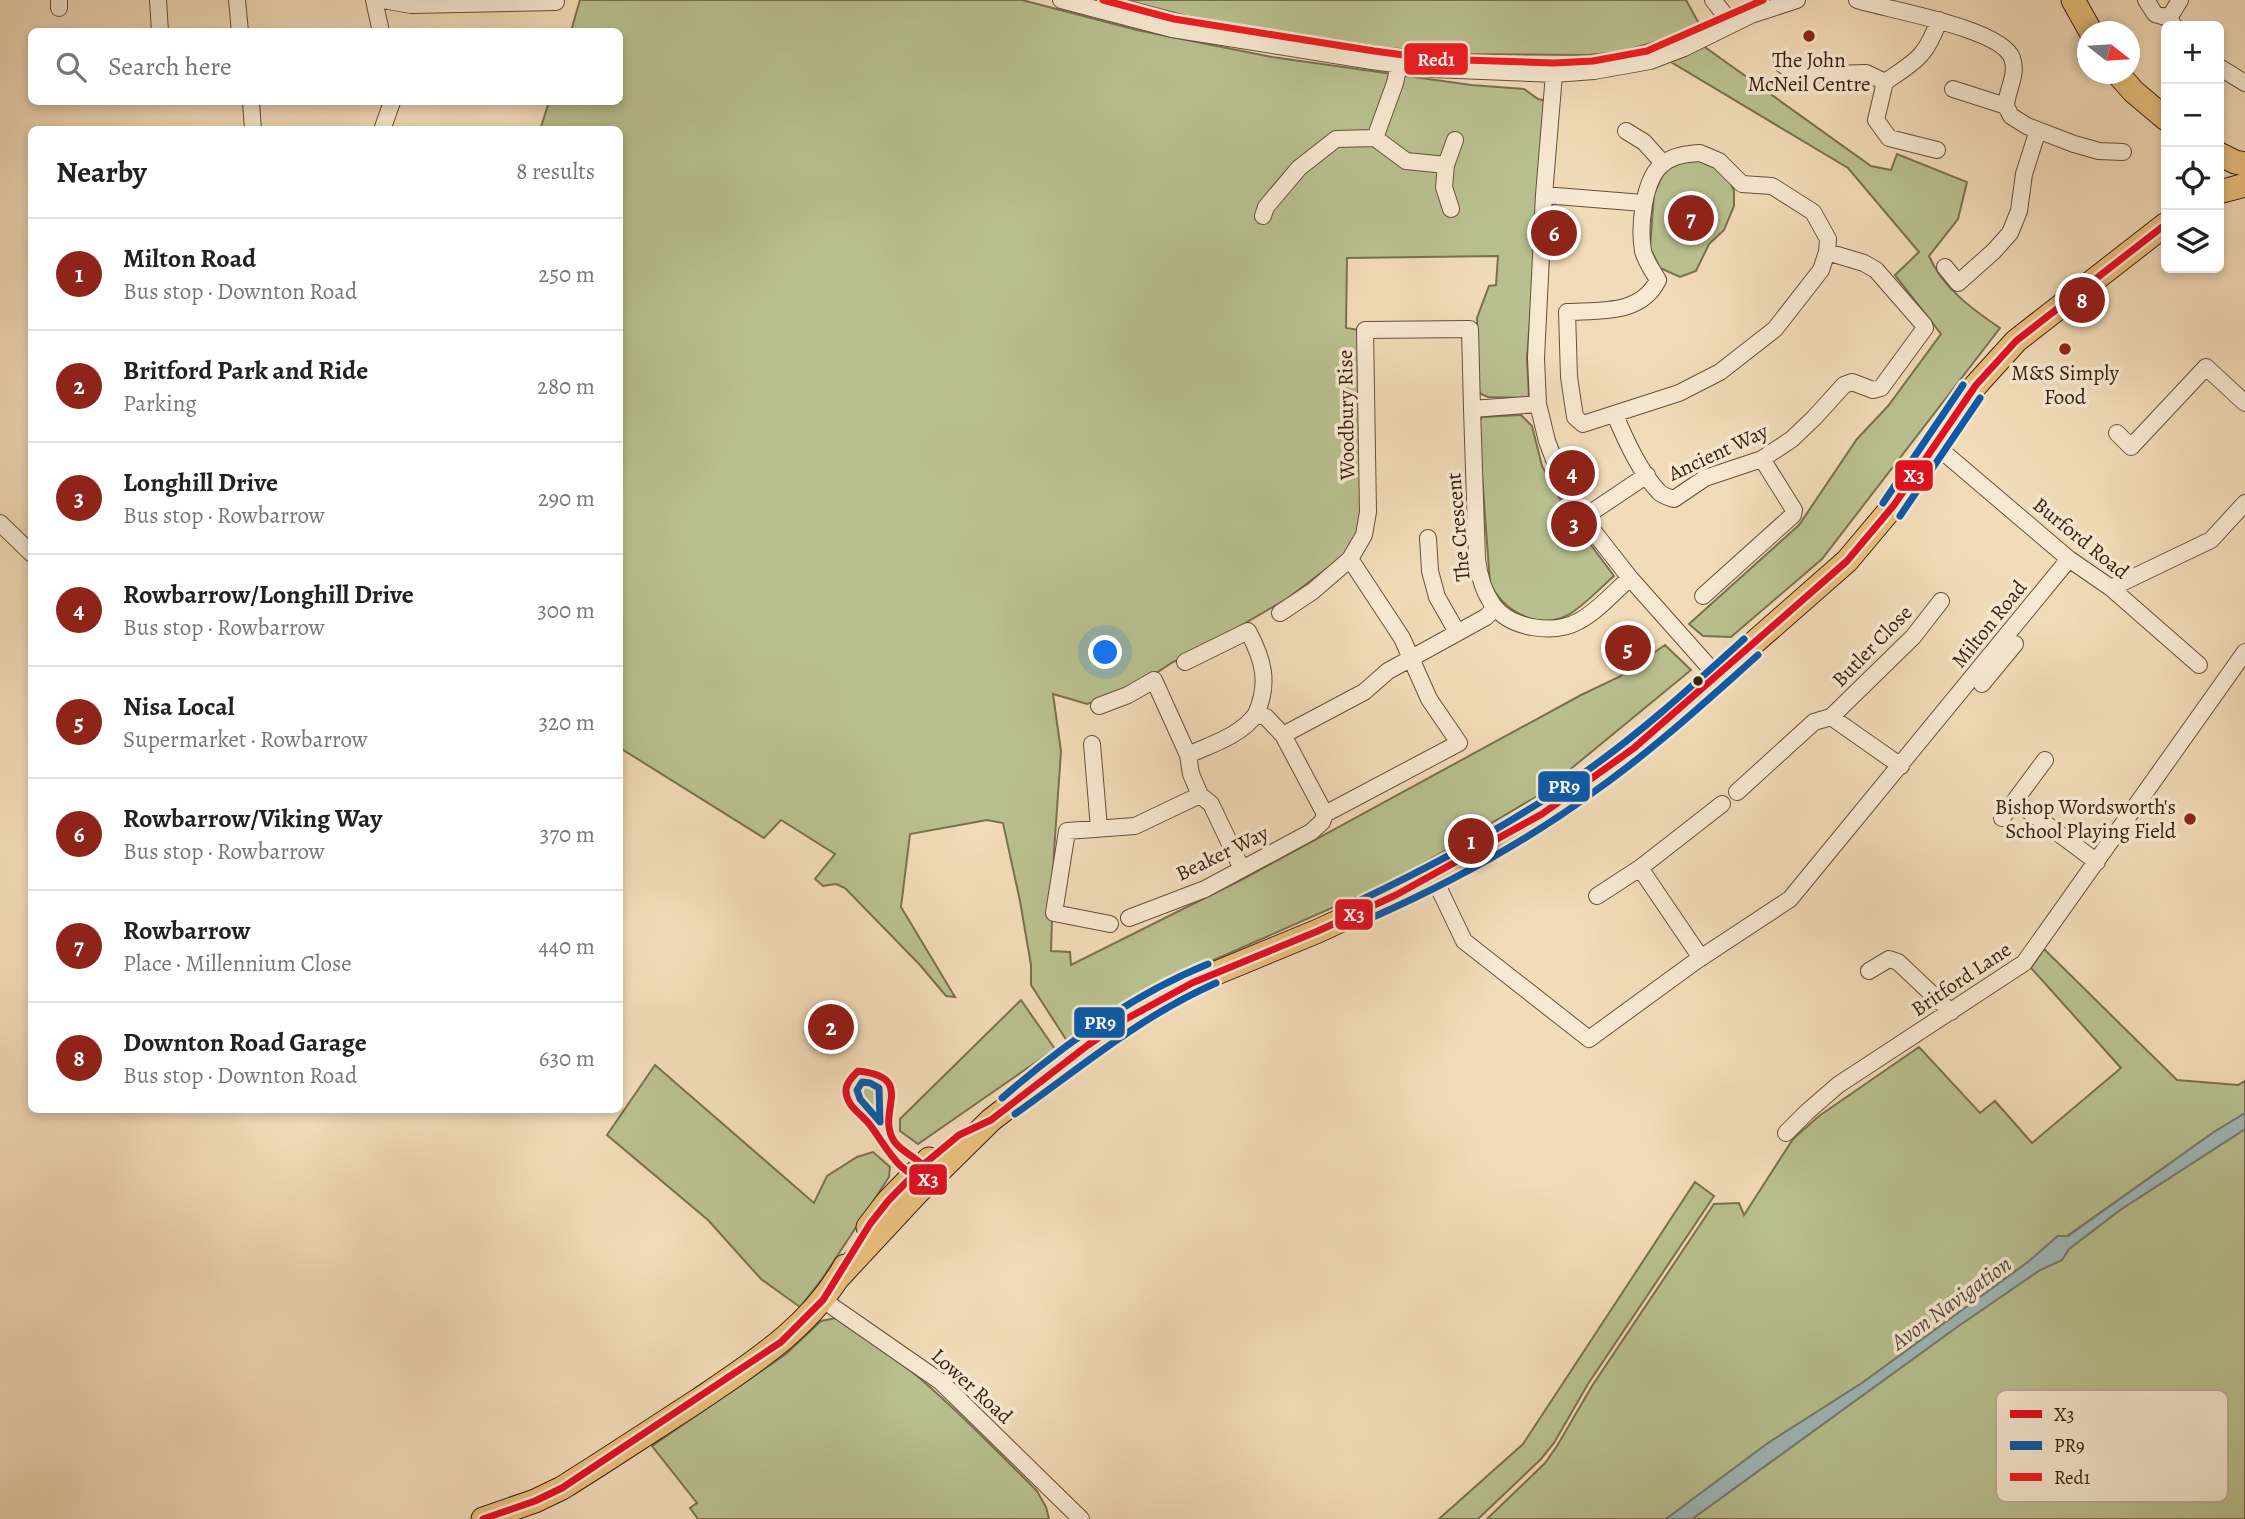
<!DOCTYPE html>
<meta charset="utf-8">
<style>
body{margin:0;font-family:Alegreya,serif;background:#f2f2f2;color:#222}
.controls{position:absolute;right:21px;top:21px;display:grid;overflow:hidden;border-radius:10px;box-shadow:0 4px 10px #0003}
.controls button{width:63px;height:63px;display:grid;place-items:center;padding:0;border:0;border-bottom:2px solid #e0e0e0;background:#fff;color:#222;font:35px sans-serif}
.compass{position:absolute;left:2077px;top:21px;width:63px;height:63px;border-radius:50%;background:#fff;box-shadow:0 4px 10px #0003;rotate:107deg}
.you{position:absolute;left:1106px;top:653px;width:24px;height:24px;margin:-18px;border:5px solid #fff;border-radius:50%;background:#1a73e8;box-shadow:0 0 0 10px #1a73e833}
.badge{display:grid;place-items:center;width:46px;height:46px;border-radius:50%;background:#8f2418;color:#fff;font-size:23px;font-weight:700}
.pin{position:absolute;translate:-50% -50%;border:4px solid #fff;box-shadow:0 2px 7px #0006}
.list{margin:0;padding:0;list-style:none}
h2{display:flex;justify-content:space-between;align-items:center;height:91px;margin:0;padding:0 28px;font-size:30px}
h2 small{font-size:23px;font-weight:400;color:#767676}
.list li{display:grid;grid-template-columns:46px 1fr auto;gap:21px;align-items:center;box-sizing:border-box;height:112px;padding:0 28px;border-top:2px solid #e0e0e0}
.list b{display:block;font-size:26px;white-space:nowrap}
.list p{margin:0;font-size:23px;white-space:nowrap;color:#767676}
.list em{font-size:23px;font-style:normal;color:#767676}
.icon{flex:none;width:38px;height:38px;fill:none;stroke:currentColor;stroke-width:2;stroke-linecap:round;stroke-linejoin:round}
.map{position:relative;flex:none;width:2245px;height:1519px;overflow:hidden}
.search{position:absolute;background:#fff;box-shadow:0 4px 10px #0003;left:28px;top:28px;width:595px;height:77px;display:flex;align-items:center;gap:18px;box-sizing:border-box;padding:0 24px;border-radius:10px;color:#767676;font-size:26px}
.panel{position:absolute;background:#fff;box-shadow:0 4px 10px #0003;left:28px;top:126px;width:595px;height:987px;border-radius:10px}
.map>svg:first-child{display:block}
.green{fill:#b9c08f;stroke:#7a7050;stroke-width:2}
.water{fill:#9fb8b9;stroke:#777b75;stroke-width:2}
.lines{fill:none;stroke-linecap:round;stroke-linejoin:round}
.minor-casing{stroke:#694f3a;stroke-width:18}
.highway-casing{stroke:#3b2010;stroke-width:25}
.minor{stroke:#f7e8d1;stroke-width:16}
.highway{stroke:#e9be7c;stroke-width:23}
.bus-1-casing{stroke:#f7e8d1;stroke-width:12}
.bus-2-casing{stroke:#f7e8d1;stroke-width:12}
.bus-3-casing{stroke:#f7e8d1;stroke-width:12}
.bus-1{stroke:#e01021;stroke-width:7}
.bus-2{stroke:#0c5aa8;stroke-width:7}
.bus-3{stroke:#ee1d23;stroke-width:7}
.poi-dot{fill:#8f2418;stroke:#f7e8d1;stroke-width:2.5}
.bus-dot{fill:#3b2010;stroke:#f7e8d1;stroke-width:2.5}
.labels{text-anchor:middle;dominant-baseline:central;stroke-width:7;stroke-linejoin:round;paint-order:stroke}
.poi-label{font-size:21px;fill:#3b2010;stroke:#f7e8d1}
.street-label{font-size:21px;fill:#3b2010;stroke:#f7e8d1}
.water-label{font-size:23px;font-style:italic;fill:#594e43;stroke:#f7e8d1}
.key{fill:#f7e8d1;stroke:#bfac97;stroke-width:2}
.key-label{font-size:19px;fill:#3b2010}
.line-badge{stroke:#f7e8d1;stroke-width:2.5}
.badge-label{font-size:19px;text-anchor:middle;font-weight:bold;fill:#fff}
</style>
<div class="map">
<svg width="2245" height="1519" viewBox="0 0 2245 1519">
<rect width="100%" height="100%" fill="#f2dbb8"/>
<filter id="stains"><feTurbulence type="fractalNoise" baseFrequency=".00286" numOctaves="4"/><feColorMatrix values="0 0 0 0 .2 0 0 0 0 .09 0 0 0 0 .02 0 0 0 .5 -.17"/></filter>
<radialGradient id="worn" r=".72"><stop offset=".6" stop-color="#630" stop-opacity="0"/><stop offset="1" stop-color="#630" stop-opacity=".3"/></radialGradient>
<path class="green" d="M580 0H1022L1137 30 1272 57 1471 85 1524 89 1538 99 1547 101 1527 358 1529 398 1488 397 1479 393 1477 318 1489 286 1496 285 1498 256 1347 258 1346 328 1360 330 1363 515 1351 550 1288 598 1189 656 1173 662 1129 691 1087 704 1053 694 1061 751 1054 852 1051 951 1070 952 1071 965 1243 879 1581 695 1619 677 1665 645 1691 670 1539 795 1395 880 1189 971 1067 1041 1031 985V965L1020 901 1003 823 987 820 910 834 901 907 955 997 946 996 920 965 845 888 836 884 823 886 815 879 835 854 781 820 764 838 620 748V130H540L549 102H620V32L571 31Z
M1126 0H1686L1702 29 1619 52 1587 55 1464 54 1388 48 1246 26 1187 16Z
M1702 45 1871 166 1891 170 1897 154 1967 182 1958 219 1929 256C1943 288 1972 309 2000 328L1822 559 1731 637 1703 636 1689 624 1799 525 1857 439 1888 406 1941 334 1895 275 1919 252 1848 168 1671 62Z
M1696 160 1714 164 1728 177 1734 191V206L1724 230 1709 244 1696 271 1680 277 1660 268 1650 248 1654 194 1662 176 1677 161Z
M1521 415 1532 426 1542 466 1570 517 1614 576C1599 589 1585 605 1568 615 1538 631 1503 611 1490 583L1478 421 1483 417Z
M2044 949 2177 1080 2238 1085 2245 1081V1114L2214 1132 2067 1236H2058L2028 1262 1862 1383 1768 1443 1666 1519H1487L1545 1463 1557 1446 1592 1386 1714 1204 1739 1203 1744 1215 1793 1139 1819 1116 1919 1047 1980 1113 1995 1101 2032 1143 2121 1068 2031 968Z
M1021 1000 1055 1049 918 1144 900 1131V1119Z
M655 1065 814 1203 827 1176 857 1157 873 1152 890 1167 889 1177 822 1279 800 1307 761 1279 708 1220 607 1135Z
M868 1077 879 1081 886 1097 882 1120 875 1122 857 1105 852 1097 856 1083Z
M2245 1129V1519H1692L1957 1327 2040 1270 2062 1260 2069 1249 2120 1210Z
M1695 1182 1714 1196 1588 1384 1554 1443 1541 1459 1478 1519H1439L1523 1444Z
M836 1318C913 1363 974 1428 1037 1491L1046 1507 1049 1519H698L690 1508 697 1503 652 1446 786 1354 821 1321Z"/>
<path class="water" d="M2245 1113V1129L2120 1210 2069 1249 2062 1260 2040 1270 1957 1327 1692 1519H1666L1768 1443 1862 1383 2028 1262 2058 1236H2068L2214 1132Z"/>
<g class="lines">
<g class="minor-casing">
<path id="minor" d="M59 0V8
M158 0 160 32
M237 0 240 32
M374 0 381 32
M383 0 411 5 556 2
M1061 0 1172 29 1372 61 1432 69 1554 74 1594 71 1650 61 1684 48 1751 15 1797 0
M1713 0 1732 24
M1857 0C1888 10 2001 28 2012 58 2018 75 2007 89 2006 106L2011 116 2027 126 2074 144 2099 151 2123 152
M2146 0 2155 14 2169 18 2174 26
M2169 18 2180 0
M1782 64 1797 75 1866 73 1885 82
M2219 67 2245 83
M1554 74 1544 195 1536 358 1538 404 1547 441 1562 481 1583 518 1630 578 1718 677
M1953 89 2006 106
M251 102 253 130
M382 130 392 102
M1626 131 1644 142 1663 163
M1375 138 1395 83 1399 65
M1937 150 1889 138 1876 120 1885 82C1916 61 1926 57 1939 20
M1700 153 1719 161 1742 184 1772 186 1813 212 1828 239 1827 252 1821 270 1775 329 1720 372 1679 393 1583 424 1575 417 1569 377 1567 312C1600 310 1641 315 1658 280 1652 270 1646 262 1643 251 1639 228 1643 177 1664 163 1674 155 1688 154 1700 153Z
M1446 165 1444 187 1451 209
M1544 195 1643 203
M1263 216 1266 207 1299 168 1336 139 1375 138 1406 161 1446 165 1455 140
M1945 267 1958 283 1994 251 2010 233 2019 211 2024 174 2038 130
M1538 404 1472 409 1477 559C1479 576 1483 591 1493 605 1511 629 1554 635 1579 621 1598 611 1614 592 1630 578
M1615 415C1626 441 1640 472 1659 492 1663 496 1668 497 1674 499L1705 478 1762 459 1792 439 1814 418 1844 385 1852 382 1873 390 1881 388 1925 328 1924 325 1876 270 1864 263 1827 252
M2117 433 2131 447 2206 367 2245 403
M1935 445 2069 559 2111 588 2199 665
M1583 518 1647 475
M0 523 32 554
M1428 538 1430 571 1437 597 1457 632
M2111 588 2211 540 2245 503
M1703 596 1793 515 1794 510 1762 459
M1280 613 1313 591 1350 559
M1185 662 1248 631C1263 659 1270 683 1256 714L1266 717 1283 735 1325 814
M1982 684 2015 644
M1099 706 1128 695 1154 680 1188 755C1210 745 1242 735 1256 714
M1283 735 1364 692 1388 671 1486 617 1495 608
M1092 744 1099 828
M1188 755 1191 774 1200 795 1211 804 1242 869
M1901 766 1831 717 1913 637 1941 601
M1737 792 1814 722 1831 717
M2015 801 2097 862
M1325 814 1459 743 1429 699 1402 638 1350 559 1364 535 1368 512 1365 330 1470 329 1472 409
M2002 818 2045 760
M1640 868 1701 958
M1433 876 1464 941 1589 1039 1696 961 1790 899 2069 559
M1597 896 1640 868 1722 804
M1129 918 1205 889 1311 832 1322 822 1325 814
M1110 924 1054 913 1067 831 1135 826 1200 795
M1869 971 1889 959 1898 962 1951 1012
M1786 1133 1807 1112 1838 1085 2024 963 2245 652
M823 1300 941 1382 1081 1519"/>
</g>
<g class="highway-casing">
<path id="highway" d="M2073 0 2091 32
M2118 74 2134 92 2166 119
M2219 154 2235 162 2245 164
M2219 192 2245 185
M868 1227 888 1201 929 1159
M838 1278 918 1192 991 1120 1088 1045 1126 1019 1192 983 1318 931 1396 895 1542 814 1634 748 1847 561 1894 505 1976 385 2016 341 2166 224
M483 1519 535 1501 562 1488C607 1460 652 1430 697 1401 753 1363 811 1327 845 1266"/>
</g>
<use href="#minor" class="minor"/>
<use href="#highway" class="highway"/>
<g class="bus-1-casing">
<path id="bus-1" d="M858 1071C918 1077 875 1112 894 1141 904 1156 927 1159 930 1180 898 1176 887 1147 870 1125 862 1114 845 1106 846 1089 847 1082 853 1076 858 1071Z
M483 1519 535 1501 562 1488 781 1342 823 1300 870 1224 888 1201 923 1165 959 1135 991 1120 1088 1045 1126 1019 1192 983 1318 931 1396 895 1542 814 1634 748 1847 561 1894 505 1976 385 2016 341 2166 224"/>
</g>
<g class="bus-2-casing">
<path id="bus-2" d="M1883 503 1963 385
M1900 516 1980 398
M1361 900C1434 865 1508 826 1575 779 1635 738 1690 688 1744 639
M1369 919C1448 884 1526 842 1595 791 1653 750 1705 702 1758 655
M862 1082 870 1083 879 1088 880 1122 860 1099 857 1090Z
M1002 1098C1064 1044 1132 995 1208 964
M1015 1114C1081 1067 1141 1016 1216 983"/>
</g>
<g class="bus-3-casing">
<path id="bus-3" d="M1103 0 1174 19 1374 51 1433 59 1554 63 1593 61 1647 51 1763 0"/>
</g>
<use href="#bus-1" class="bus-1"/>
<use href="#bus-2" class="bus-2"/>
<use href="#bus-3" class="bus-3"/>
</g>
<g class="poi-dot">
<circle cx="1809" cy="36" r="7"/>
<circle cx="2065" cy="349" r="7"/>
<circle cx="2190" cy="819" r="7"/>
</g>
<circle class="bus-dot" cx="1698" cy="681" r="6"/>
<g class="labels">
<g class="poi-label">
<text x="1809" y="60">The John<tspan x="1809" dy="24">McNeil Centre</tspan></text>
<text x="2065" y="373">M&amp;S Simply<tspan x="2065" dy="24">Food</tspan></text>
<text x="2176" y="807" text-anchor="end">Bishop Wordsworth's<tspan x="2176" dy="24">School Playing Field</tspan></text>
</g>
<g class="street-label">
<text transform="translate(1346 415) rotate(-91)">Woodbury Rise</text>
<text transform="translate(1718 452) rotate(-25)">Ancient Way</text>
<text transform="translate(1458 527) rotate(-95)">The Crescent</text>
<text transform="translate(2081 538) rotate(39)">Burford Road</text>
<text transform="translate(1989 624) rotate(-51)">Milton Road</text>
<text transform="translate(1872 646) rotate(-46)">Butler Close</text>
<text transform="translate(1222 853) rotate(-26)">Beaker Way</text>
<text transform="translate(1961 979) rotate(-34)">Britford Lane</text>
<text transform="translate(972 1386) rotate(42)">Lower Road</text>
</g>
<g class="water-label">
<text transform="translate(1951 1303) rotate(-36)">Avon Navigation</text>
</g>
</g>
<rect x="1996" y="1390" width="232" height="112" rx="10" class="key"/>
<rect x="2010" y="1410" width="32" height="8" fill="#e01021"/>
<rect x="2010" y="1441" width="32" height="9" fill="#0c5aa8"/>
<rect x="2010" y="1473" width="32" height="8" fill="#ee1d23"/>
<g class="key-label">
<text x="2054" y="1421">X3</text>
<text x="2054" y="1452">PR9</text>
<text x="2054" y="1484">Red1</text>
</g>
<g class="line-badge">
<rect x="1403" y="42" width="66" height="34" rx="7" fill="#ee1d23"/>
<rect x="1894" y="459" width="40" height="33" rx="7" fill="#e01021"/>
<rect x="1537" y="770" width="54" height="33" rx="7" fill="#0c5aa8"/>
<rect x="1334" y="898" width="40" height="33" rx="7" fill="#e01021"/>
<rect x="1073" y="1006" width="53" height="33" rx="7" fill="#0c5aa8"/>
<rect x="908" y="1163" width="40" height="33" rx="7" fill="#e01021"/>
</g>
<g class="badge-label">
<text x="1436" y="66">Red1</text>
<text x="1914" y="482">X3</text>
<text x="1564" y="793">PR9</text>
<text x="1354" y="921">X3</text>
<text x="1100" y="1029">PR9</text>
<text x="928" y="1186">X3</text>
</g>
<rect width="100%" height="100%" filter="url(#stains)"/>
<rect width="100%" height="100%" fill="url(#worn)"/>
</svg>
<div class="controls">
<button>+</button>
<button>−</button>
<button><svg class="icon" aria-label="locate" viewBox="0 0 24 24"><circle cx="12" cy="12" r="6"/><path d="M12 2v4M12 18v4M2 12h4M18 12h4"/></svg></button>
<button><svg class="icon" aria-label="layers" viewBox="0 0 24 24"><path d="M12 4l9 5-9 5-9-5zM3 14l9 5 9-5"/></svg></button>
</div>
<svg class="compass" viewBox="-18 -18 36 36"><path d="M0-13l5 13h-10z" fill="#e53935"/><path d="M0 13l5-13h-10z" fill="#767676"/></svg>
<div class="you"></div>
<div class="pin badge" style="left:1471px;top:841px">1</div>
<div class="pin badge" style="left:831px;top:1027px">2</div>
<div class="pin badge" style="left:1574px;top:524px">3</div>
<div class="pin badge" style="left:1572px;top:473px">4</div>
<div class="pin badge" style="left:1628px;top:648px">5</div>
<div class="pin badge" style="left:1554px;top:233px">6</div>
<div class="pin badge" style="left:1691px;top:218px">7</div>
<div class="pin badge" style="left:2082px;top:300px">8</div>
<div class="search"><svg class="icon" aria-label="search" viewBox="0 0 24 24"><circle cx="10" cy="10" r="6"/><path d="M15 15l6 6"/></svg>Search here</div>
<section class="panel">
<h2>Nearby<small>8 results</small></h2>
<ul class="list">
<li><span class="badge">1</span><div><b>Milton Road</b><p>Bus stop · Downton Road</p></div><em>250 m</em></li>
<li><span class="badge">2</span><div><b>Britford Park and Ride</b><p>Parking</p></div><em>280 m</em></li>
<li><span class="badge">3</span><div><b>Longhill Drive</b><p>Bus stop · Rowbarrow</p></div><em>290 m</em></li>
<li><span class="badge">4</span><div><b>Rowbarrow/Longhill Drive</b><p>Bus stop · Rowbarrow</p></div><em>300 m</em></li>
<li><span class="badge">5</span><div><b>Nisa Local</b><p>Supermarket · Rowbarrow</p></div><em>320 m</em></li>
<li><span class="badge">6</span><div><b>Rowbarrow/Viking Way</b><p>Bus stop · Rowbarrow</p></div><em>370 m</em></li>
<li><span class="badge">7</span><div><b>Rowbarrow</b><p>Place · Millennium Close</p></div><em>440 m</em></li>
<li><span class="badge">8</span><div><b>Downton Road Garage</b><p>Bus stop · Downton Road</p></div><em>630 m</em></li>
</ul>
</section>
</div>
